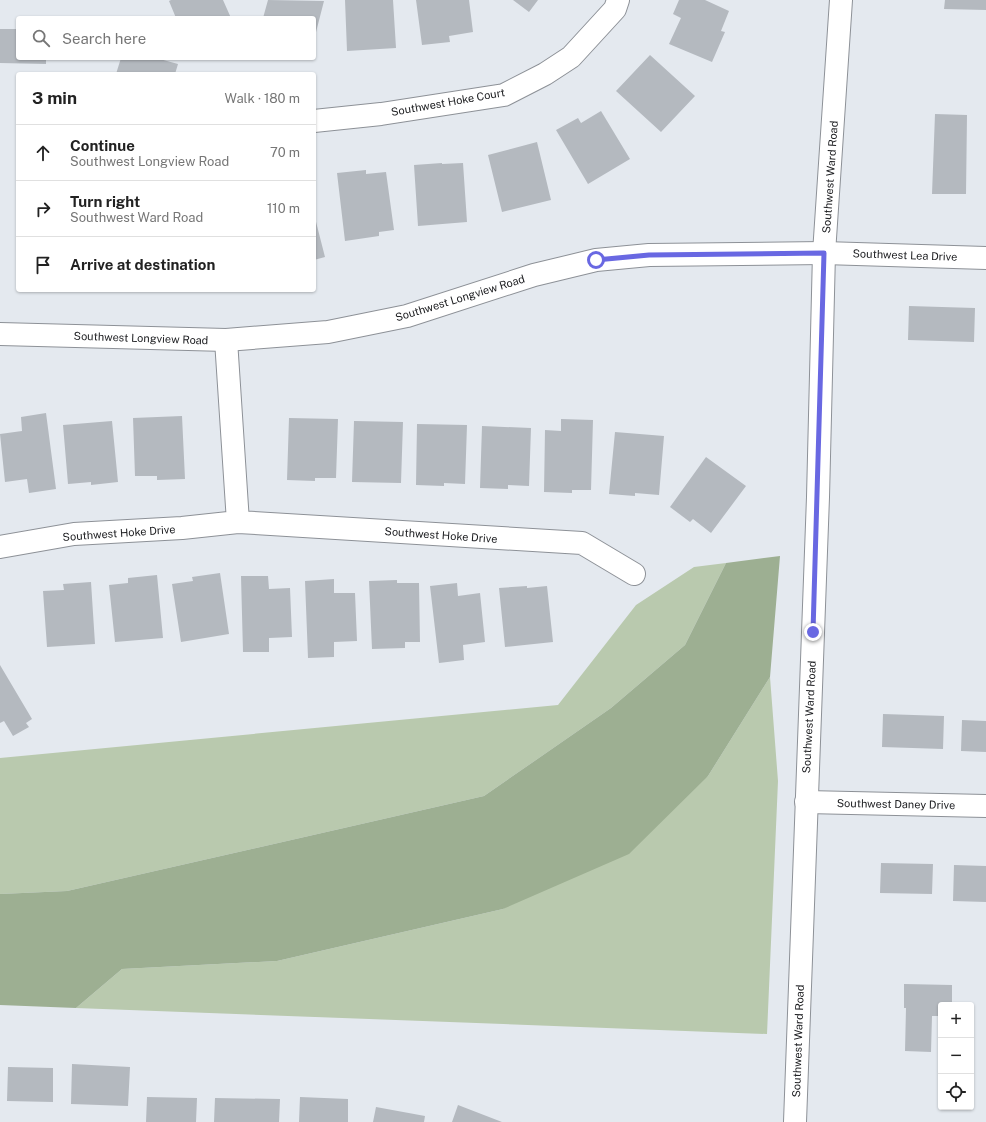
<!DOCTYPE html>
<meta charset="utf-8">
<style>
body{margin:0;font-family:"Public Sans",sans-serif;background:#f6f6f6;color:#222}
.controls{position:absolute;right:12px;bottom:12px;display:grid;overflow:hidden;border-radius:4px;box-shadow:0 1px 3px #0004}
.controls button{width:36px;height:36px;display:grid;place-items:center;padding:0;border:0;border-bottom:1px solid #e0e0e0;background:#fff;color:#222;font:20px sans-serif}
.stop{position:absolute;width:12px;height:12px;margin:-9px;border:3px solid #6968e2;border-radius:50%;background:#fff}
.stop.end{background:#6968e2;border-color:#fff;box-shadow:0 1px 4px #0008}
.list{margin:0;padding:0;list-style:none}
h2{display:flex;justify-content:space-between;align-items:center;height:52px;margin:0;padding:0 16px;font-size:17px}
h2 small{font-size:13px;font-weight:400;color:#767676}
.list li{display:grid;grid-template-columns:26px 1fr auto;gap:12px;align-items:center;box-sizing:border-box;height:56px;padding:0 16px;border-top:1px solid #e0e0e0}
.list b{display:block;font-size:15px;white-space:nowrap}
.list p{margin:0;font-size:13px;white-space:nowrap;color:#767676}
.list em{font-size:13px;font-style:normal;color:#767676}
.icon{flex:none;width:22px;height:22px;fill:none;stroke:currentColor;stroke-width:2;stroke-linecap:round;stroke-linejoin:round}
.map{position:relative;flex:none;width:986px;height:1122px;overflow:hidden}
.search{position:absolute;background:#fff;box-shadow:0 1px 3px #0004;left:16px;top:16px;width:300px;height:44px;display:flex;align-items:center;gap:10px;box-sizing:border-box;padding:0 14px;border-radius:4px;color:#767676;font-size:15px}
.panel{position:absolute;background:#fff;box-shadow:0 1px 3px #0004;left:16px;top:72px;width:300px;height:220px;border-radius:4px}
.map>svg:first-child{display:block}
.green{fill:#b9c9ae}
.forest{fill:#9daf92}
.building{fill:#b4b9bf}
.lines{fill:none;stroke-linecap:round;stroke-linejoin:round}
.minor-casing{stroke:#8d9197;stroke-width:24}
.tertiary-casing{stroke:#8d9197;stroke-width:24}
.secondary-casing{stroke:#8d9197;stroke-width:24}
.minor{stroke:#fff;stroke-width:22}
.tertiary{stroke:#fff;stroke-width:22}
.secondary{stroke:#fff;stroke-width:22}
.route{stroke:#6968e2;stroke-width:5}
.labels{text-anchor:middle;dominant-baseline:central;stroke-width:3;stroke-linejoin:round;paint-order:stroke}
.street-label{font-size:11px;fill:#202124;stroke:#fff}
</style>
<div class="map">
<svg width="986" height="1122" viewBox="0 0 986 1122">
<rect width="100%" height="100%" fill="#e4e9ef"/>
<path class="green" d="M726 563 685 645 611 708 484 796 67 891 0 894V758L558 705 636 605 694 567Z
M770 677 778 781 767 1034 76 1008 122 969 277 961 503 909 708 776Z"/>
<path class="forest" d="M780 556 770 677 708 776 629 854 503 909 277 961 122 969 76 1008 0 1005V894L67 891 484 796 611 708 685 645 726 563Z"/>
<path class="building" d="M171 0H223L231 18H176L169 1Z
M268 0 324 1 315 36 314 18H263Z
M345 0H393L396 48 347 51Z
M416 0H469L473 32 449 36 450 42 422 45Z
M513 0H538L529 12Z
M679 0H705L729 11 721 31 725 32 712 62 669 44 681 18 673 14Z
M945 0H986V10L944 9Z
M0 29H18V58H46V64L0 63Z
M650 55 695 96 661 132 616 91Z
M121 58H156L178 64 175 74H116Z
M601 111 630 159 588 184 556 130 578 118 581 123Z
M935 114 967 115 966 194H932Z
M537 142 551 200 502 212 488 155Z
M442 163V164L463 163 467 222 418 226 414 165Z
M366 170V174L386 172 394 230 379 232V236L345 241 337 173Z
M314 214 325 257 314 260Z
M909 306 975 308 974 342 908 340Z
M46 413 56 489 29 493 27 479 5 482 0 434 22 431 21 417Z
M182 416 185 479 157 480V476H135L133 418Z
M289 418 338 419 336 478H315V481L287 480Z
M561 419 593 420 591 490H572V493L544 492 545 430 561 431Z
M112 421 118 482 91 485V482L68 484 63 425Z
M354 421 403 422 401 483 352 482Z
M417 424 467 425 465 484 444 483V486L416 485Z
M482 426 531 428 529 486 508 485V489L480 488Z
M615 432 664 436 659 495 635 493V496L609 494Z
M706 457 746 486 711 533 693 519 690 522 670 507Z
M220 573 229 634 181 642 172 584 193 581 192 577Z
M157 575 163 638 115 642 109 585 128 583V578Z
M241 576H268L269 589 290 588 292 637 269 638V652H243Z
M334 579V593H355L357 641 334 642V657L308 658 305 581Z
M397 580V583H419L420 642H405V648L372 649 369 581Z
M91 582 95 644 47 647 43 591 64 590 63 584Z
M457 583 458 596 480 593 485 642 463 645 464 660 439 663 430 586Z
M527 586V588L547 586 553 642 505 647 499 588Z
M0 665 32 719 26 723 29 727 13 736 4 721 0 723Z
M883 714 944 716 943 749 882 747Z
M962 720 986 721V752L961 751Z
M881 863 933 864 932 894 880 893Z
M954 865 986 866V902L953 901Z
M904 984 952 985V1005H941V1016H932L931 1052 905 1051 906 1008H904Z
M72 1064 130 1067 128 1106 71 1104Z
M8 1067 53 1068V1102L7 1101Z
M147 1097 197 1098 196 1122H146Z
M300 1097 348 1099V1122H299Z
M215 1098 280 1099 279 1122H214Z
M458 1105 502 1122H452Z
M376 1107 425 1116 424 1122H373Z"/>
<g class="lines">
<g class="minor-casing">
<path id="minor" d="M314 121 381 114 504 95 545 74 571 57 615 9 618 0
M824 253 986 258
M226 340 238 522
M0 547 74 534 182 528 238 522 582 543 634 574
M806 802 986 806"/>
</g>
<g class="tertiary-casing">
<path id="tertiary" d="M0 334 226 340 328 332 407 316 534 275 596 260 649 255 824 253"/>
</g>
<g class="secondary-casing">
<path id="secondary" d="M795 1122 818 497 824 253 841 0"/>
</g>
<use href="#minor" class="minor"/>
<use href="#tertiary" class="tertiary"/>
<use href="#secondary" class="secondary"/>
</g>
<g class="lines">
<path class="route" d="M596 260 649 255 824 253 813 632"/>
</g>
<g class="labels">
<g class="street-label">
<text transform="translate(448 102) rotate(-10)">Southwest Hoke Court</text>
<text transform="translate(830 177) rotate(-86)">Southwest Ward Road</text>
<text transform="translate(905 255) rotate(2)">Southwest Lea Drive</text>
<text transform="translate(460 298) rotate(-17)">Southwest Longview Road</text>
<text transform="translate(141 338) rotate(2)">Southwest Longview Road</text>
<text transform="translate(119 533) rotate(-4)">Southwest Hoke Drive</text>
<text transform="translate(441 535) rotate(4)">Southwest Hoke Drive</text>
<text transform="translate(809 717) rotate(-87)">Southwest Ward Road</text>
<text transform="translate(896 804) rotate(1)">Southwest Daney Drive</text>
<text transform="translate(798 1041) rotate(-88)">Southwest Ward Road</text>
</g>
</g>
</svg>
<div class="controls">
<button>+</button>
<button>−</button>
<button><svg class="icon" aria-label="locate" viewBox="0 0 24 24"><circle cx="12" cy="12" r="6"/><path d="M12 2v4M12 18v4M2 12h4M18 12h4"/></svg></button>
</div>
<div class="stop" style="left:596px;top:260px"></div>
<div class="stop end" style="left:813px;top:632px"></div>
<div class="search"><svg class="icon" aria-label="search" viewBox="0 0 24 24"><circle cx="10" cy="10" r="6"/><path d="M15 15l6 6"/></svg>Search here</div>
<section class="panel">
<h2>3 min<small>Walk · 180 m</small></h2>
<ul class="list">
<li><svg class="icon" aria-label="ahead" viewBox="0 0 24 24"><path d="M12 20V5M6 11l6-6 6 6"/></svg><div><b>Continue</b><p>Southwest Longview Road</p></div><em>70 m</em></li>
<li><svg class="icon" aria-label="right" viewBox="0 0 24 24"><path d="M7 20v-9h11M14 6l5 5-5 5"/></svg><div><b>Turn right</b><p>Southwest Ward Road</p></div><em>110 m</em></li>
<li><svg class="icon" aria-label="arrive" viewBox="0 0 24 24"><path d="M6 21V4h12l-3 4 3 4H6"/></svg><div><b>Arrive at destination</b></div></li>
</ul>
</section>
</div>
